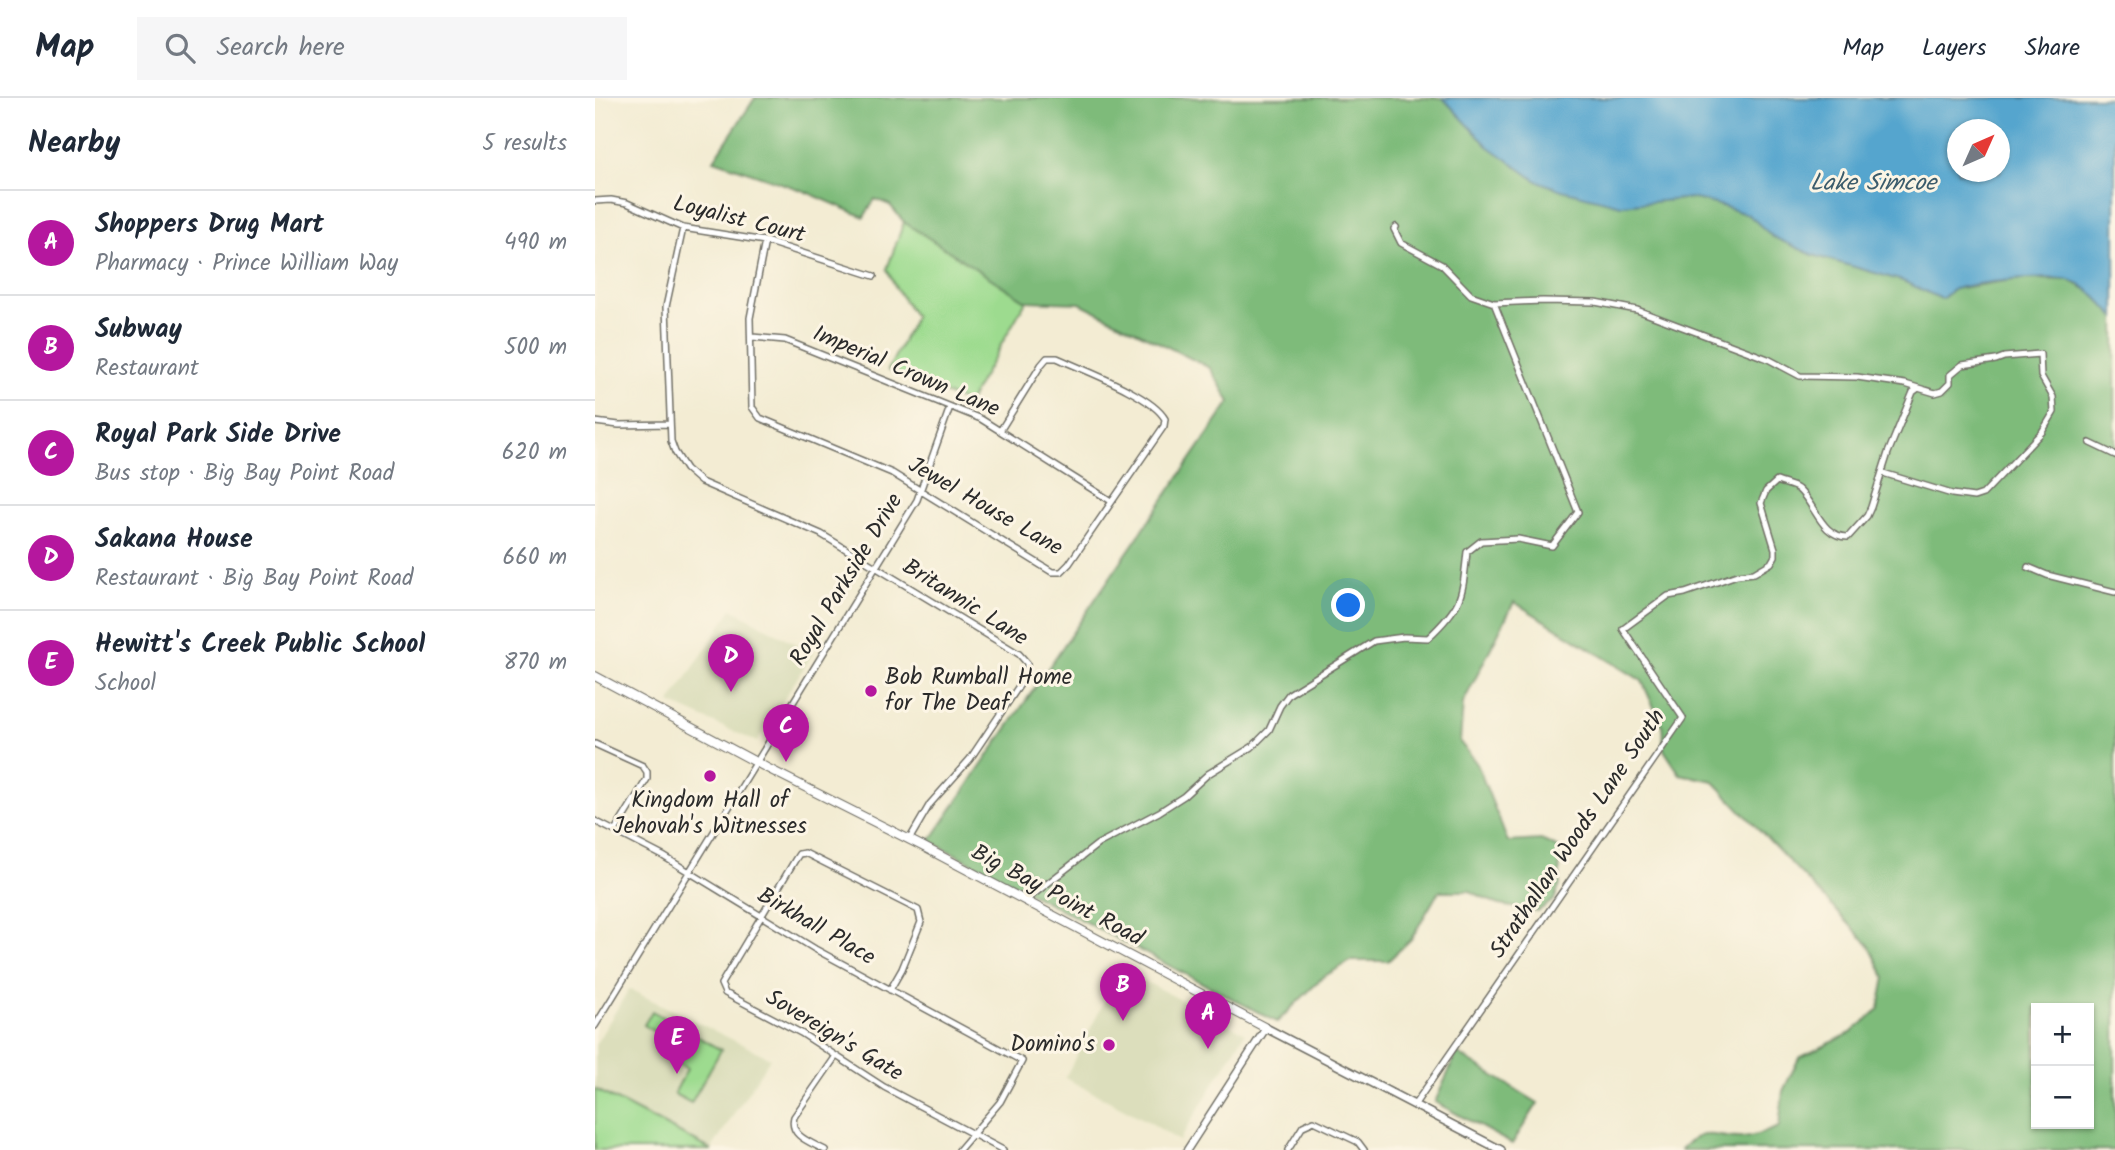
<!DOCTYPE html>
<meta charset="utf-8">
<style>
body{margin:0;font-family:Kalam,sans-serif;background:#f6f6f7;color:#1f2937}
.controls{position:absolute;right:21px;bottom:21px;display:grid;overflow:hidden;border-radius:0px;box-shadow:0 2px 5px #0004}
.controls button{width:63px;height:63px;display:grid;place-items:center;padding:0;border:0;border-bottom:2px solid #e0e1e3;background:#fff;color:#1f2937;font:35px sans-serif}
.compass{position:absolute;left:1352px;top:21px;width:63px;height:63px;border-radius:50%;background:#fff;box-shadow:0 2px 5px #0004;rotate:45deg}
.you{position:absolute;left:754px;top:508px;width:24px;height:24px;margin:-18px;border:5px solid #fff;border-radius:50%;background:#1a73e8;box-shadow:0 0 0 10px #1a73e833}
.badge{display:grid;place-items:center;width:46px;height:46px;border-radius:50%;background:#b5179e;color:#fff;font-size:23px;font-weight:700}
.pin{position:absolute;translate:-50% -58px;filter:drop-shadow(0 2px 4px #0008)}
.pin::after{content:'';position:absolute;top:37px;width:24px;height:21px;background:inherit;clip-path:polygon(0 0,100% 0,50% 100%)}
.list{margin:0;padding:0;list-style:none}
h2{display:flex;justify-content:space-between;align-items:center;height:91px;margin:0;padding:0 28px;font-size:30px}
h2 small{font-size:23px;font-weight:400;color:#747a83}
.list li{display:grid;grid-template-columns:46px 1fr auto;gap:21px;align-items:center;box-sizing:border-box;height:105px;padding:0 28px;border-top:2px solid #e0e1e3}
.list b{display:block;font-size:26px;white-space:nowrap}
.list p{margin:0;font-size:23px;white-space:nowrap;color:#747a83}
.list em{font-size:23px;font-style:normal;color:#747a83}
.icon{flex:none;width:38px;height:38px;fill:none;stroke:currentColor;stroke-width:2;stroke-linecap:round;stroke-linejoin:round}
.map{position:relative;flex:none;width:1520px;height:1052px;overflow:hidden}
header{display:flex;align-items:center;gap:42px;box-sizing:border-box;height:98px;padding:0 35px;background:#fff;border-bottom:2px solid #e0e1e3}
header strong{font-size:33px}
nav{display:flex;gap:38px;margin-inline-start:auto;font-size:24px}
.search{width:490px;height:63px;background:#f6f6f7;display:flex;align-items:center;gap:18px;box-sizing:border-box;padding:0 24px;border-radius:0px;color:#747a83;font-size:26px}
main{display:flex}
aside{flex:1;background:#fff}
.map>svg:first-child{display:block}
.built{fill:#dcdebc}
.green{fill:#9ddb8f;stroke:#64835d;stroke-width:2}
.forest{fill:#7ebb7a;stroke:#547352;stroke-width:2;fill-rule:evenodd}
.water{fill:#54a5ce;stroke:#40687c;stroke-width:2;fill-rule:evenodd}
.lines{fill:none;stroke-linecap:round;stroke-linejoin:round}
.minor-casing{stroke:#716f66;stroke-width:8}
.tertiary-casing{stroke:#716f66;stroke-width:9}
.secondary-casing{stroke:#716f66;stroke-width:10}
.primary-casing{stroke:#716f66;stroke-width:10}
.minor{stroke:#fff;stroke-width:5}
.tertiary{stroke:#fff;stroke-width:6}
.secondary{stroke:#fff;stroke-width:7}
.primary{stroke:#fff;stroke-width:8}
.poi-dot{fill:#b5179e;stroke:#fcf5e5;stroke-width:2.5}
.labels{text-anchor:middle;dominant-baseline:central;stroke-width:6;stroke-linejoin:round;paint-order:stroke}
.street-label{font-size:23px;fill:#2b2b2b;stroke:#fcf5e5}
.poi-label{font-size:23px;fill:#2b2b2b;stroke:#fcf5e5;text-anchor:start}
.water-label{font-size:24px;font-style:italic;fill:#3b5c6c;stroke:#fcf5e5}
</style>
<header>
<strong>Map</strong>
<div class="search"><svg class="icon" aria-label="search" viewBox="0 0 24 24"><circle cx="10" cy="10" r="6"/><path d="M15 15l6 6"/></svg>Search here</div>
<nav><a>Map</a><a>Layers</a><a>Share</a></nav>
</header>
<main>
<aside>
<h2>Nearby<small>5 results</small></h2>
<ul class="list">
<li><span class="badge">A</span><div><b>Shoppers Drug Mart</b><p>Pharmacy · Prince William Way</p></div><em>490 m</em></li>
<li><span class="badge">B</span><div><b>Subway</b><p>Restaurant</p></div><em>500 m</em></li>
<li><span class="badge">C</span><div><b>Royal Park Side Drive</b><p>Bus stop · Big Bay Point Road</p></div><em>620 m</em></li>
<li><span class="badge">D</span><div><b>Sakana House</b><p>Restaurant · Big Bay Point Road</p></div><em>660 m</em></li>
<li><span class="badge">E</span><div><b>Hewitt's Creek Public School</b><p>School</p></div><em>870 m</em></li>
</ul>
</aside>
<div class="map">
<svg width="1520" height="1052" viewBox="0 0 1520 1052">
<rect width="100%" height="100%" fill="#fcf5e5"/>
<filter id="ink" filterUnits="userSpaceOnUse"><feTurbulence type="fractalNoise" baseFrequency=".0143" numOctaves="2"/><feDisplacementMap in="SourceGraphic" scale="14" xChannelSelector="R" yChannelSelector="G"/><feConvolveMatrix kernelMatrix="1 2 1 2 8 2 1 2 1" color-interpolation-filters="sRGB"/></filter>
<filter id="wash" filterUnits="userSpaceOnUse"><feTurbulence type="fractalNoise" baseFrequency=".00686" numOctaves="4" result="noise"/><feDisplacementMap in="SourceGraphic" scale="28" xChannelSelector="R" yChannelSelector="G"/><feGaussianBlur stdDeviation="1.57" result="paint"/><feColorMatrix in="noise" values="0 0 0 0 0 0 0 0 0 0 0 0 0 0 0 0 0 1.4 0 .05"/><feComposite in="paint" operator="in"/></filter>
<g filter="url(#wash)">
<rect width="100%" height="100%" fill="#f3ecd3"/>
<path class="built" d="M137 511 218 555 162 644 75 605Z
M526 871 650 935 584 1043 556 1025 470 980Z
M34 891 175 960 116 1052 0 992V947Z"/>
<path class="green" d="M309 124 431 203 373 305 293 272 320 219 301 190 292 171Z
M57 913 126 952 96 1005 79 996 92 971 79 963 85 951 49 927Z
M0 991 117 1052H0Z"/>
<path class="forest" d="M160 0H848L893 48 1026 107 1097 100 1124 107 1154 117 1178 139 1218 157 1308 183 1347 201 1359 191 1411 183 1430 181 1474 182 1495 193 1520 219V1052H1085C1111 1026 1118 1041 1146 1040 1158 1040 1172 1033 1184 1029L1188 993 1204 960 1256 935 1284 911 1290 879 1274 847 1118 683 1085 676 1069 652 1067 627 1047 583 919 504 868 605 865 644 882 666 913 744 946 742 964 750 965 786 959 802 943 813 904 807 875 793H844L816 841 793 863H756L728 879 682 924 335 743 635 304 615 270 485 205 431 203 309 124 295 107 280 101 269 119 209 93 119 62ZM1441 910H1494V1026H1441Z
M862 955 943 1005 917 1046 840 1004Z"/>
<path class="water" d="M848 0H1520V219C1507 206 1493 187 1474 182 1453 177 1381 184 1360 191 1356 193 1351 197 1347 201L1308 183 1218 157 1178 139 1154 117 1124 107 1097 100 1026 107 967 92 942 83 893 48ZM1363 32H1405V74H1363Z"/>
</g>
<g filter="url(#ink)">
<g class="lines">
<g class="minor-casing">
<path id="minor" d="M0 103 16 102 32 105 88 130 170 143 279 178
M801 129 799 131 806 145 847 167 876 197 899 205 948 203 1000 204 1042 212 1173 261 1205 278 1262 279 1310 286 1340 295 1347 293 1355 285V277L1367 267 1401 262 1409 259 1445 256 1446 278 1458 299 1459 314 1447 334 1388 396 1379 399 1357 396 1288 375
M88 130 71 209 76 343 80 354 91 371 106 384 226 436 424 556 432 565V576L375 661 335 706 314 742
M170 143 155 220 157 309 165 320 297 375 457 474H466L474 466 569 328 570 321C557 297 488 272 462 260H452L446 267 405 333
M157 239 190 242 386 321 516 403
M0 324 24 327 75 326
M1495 345 1520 357
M1433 469 1452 477 1520 494
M0 646 48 668 52 674V681L20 733
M0 723 68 758 220 851 427 963 405 1004 364 1052
M430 803 503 746 564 714 589 698 613 676 657 649 674 632 685 608 694 596 779 543 809 539 833 540C868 507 867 500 872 454L886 443 923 441 957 448 983 414 899 205
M295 892 307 871 326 824 323 812 210 755 204 756 200 762 126 886 130 895 206 935 289 989 408 1052
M0 928 322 402 355 309
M820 1006 1088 620 1028 531 1073 498 1090 495 1142 477 1159 475 1176 465 1180 458V451L1166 405 1171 393 1182 383C1189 386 1198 387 1203 391 1221 407 1226 439 1253 439L1272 418 1276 409 1293 355 1318 294 1322 291
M230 1052C215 1044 194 1038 199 1019L241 958
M693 1052 708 1028 719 1023 763 1044 769 1052"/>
</g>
<g class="tertiary-casing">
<path id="tertiary" d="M592 1052 671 930"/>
</g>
<g class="secondary-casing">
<path id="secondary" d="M671 930 906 1052"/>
</g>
<g class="primary-casing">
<path id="primary" d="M0 578 172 670 327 748 671 930"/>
</g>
<use href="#minor" class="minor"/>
<use href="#tertiary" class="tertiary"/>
<use href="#secondary" class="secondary"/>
<use href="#primary" class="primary"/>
</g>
</g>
<g class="poi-dot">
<circle cx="276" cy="593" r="7"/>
<circle cx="115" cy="678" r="7"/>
<circle cx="514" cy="947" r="7"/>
</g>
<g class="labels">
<g class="street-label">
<text transform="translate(144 122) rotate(14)">Loyalist Court</text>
<text transform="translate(311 274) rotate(23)">Imperial Crown Lane</text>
<text transform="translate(390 409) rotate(30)">Jewel House Lane</text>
<text transform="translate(252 482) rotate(-59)">Royal Parkside Drive</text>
<text transform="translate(370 505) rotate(32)">Britannic Lane</text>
<text transform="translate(983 736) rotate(-56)">Strathallan Woods Lane South</text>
<text transform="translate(462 798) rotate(28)">Big Bay Point Road</text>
<text transform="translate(221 829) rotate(30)">Birkhall Place</text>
<text transform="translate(239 938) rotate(31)">Sovereign's Gate</text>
</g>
<g class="poi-label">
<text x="290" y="580">Bob Rumball Home<tspan x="290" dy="26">for The Deaf</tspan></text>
<text x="115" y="703" text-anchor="middle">Kingdom Hall of<tspan x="115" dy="26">Jehovah's Witnesses</tspan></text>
<text x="500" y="947" text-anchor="end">Domino's</text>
</g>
<g class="water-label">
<text x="1278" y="85">Lake Simcoe</text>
</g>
</g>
</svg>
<div class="controls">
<button>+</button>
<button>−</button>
</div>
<svg class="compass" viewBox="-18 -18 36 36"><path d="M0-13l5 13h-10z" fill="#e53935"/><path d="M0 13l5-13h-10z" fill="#747a83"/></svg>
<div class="you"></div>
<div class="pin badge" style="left:613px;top:951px">A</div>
<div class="pin badge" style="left:528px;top:923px">B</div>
<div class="pin badge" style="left:191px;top:664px">C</div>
<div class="pin badge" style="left:136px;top:594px">D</div>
<div class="pin badge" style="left:82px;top:976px">E</div>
</div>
</main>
